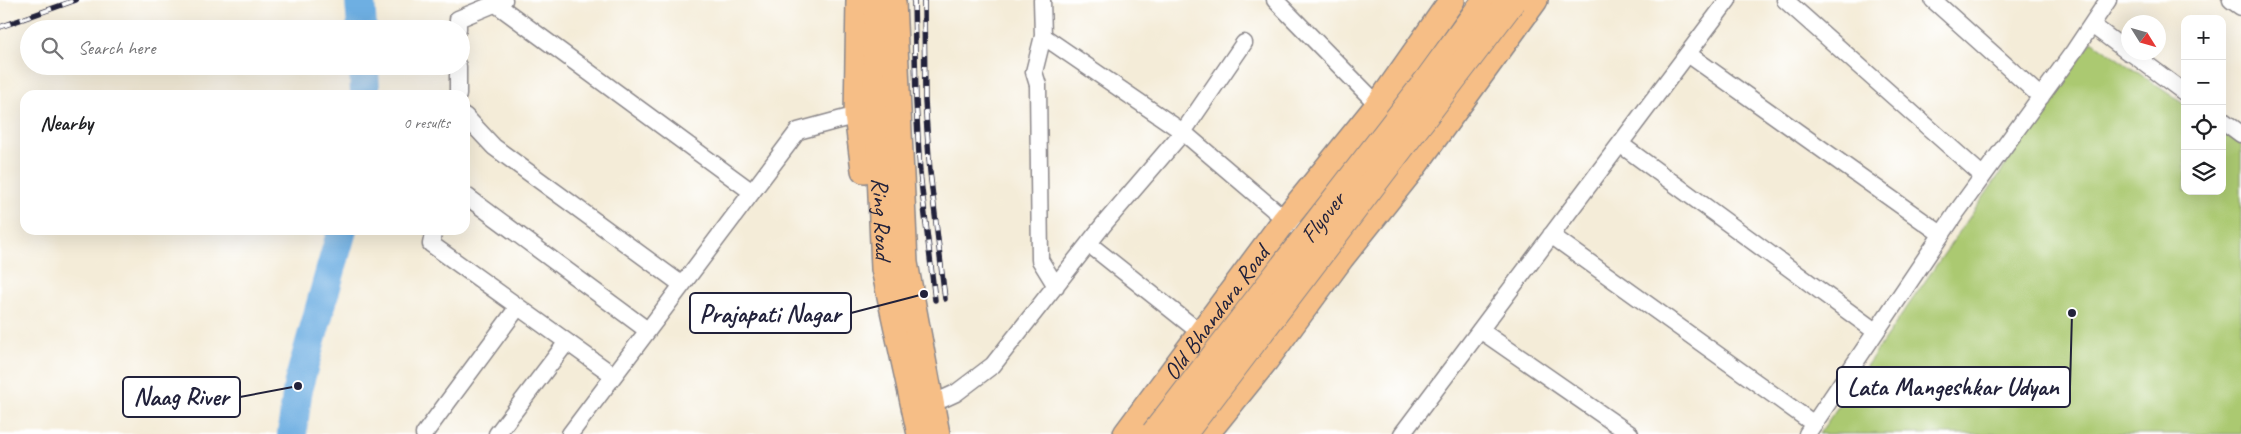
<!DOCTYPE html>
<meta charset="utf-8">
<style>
body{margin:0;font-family:Caveat,sans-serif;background:#f6f6f6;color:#202124}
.controls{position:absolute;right:15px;top:15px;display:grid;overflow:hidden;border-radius:10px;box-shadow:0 5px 20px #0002}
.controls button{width:45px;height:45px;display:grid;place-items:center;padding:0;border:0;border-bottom:1px solid #e0e0e0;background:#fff;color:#202124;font:25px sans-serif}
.compass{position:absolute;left:2121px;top:15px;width:45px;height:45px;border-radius:50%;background:#fff;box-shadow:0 5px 20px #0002;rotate:127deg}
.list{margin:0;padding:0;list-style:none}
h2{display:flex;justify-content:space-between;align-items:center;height:65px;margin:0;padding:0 20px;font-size:21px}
h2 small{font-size:16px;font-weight:400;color:#757577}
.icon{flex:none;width:28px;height:28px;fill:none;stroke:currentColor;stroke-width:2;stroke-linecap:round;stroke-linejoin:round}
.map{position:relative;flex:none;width:2241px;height:434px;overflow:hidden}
.search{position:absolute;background:#fff;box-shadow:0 5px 20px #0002;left:20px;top:20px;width:450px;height:55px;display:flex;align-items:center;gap:12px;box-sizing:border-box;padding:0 18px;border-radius:28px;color:#757577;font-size:19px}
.panel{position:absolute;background:#fff;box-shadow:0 5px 20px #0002;left:20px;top:90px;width:450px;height:145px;border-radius:15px}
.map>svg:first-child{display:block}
.green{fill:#abc971;stroke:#667656}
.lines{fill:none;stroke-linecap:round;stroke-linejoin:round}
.river{stroke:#6eafe2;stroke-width:30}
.street-casing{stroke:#8b878a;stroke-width:19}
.primary-casing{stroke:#8b878a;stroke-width:28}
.street{stroke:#fff;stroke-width:16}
.primary{stroke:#f6be86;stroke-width:25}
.rail-casing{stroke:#22223b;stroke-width:5.5}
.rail{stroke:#fff;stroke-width:4;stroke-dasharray:11;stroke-linecap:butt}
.highway-bridge-casing{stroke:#8b878a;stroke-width:30;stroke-linecap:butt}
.highway-bridge{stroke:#f6be86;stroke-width:28}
.labels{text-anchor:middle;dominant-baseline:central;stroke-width:4;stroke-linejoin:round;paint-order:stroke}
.street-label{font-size:24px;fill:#22223b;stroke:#fff}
.leader{fill:none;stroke:#22223b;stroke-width:2}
.callout-dot{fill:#22223b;stroke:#fff;stroke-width:2}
.callout{fill:#fff;stroke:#22223b;stroke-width:2}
.callout-label{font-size:25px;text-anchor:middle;font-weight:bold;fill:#22223b}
</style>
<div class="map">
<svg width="2241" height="434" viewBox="0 0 2241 434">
<rect width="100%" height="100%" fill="#fff"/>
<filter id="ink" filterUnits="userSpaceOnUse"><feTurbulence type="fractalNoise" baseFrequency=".02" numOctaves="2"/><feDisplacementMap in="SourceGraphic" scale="10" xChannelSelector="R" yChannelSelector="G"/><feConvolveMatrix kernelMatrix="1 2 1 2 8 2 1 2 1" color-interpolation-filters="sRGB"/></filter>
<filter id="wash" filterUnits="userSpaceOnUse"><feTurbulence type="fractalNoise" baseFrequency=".0096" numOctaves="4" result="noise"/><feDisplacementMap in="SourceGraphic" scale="20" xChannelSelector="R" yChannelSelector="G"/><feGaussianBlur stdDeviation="1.12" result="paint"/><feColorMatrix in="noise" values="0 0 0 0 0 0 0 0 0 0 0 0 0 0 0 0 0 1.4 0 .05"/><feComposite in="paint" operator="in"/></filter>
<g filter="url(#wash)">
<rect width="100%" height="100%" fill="#f4ecd8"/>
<path class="green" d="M2092 41 2185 105V191H2222V131L2241 144V434H1819Z"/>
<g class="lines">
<path class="river" d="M360 0 362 29
M364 66 365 95
M292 434 298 386 342 230"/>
</g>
</g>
<g filter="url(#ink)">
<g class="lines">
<g class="street-casing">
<path id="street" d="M1042 0 1043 36 1183 132 1293 226
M1275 0 1384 111
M1785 0 1983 176
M1933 0 2041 97
M2231 0 2241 7
M496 4 752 192
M2092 25 2128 52
M458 29V19L504 0
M1043 36 1034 72 1038 85 1040 260 1056 286
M2130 52 2185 93
M1688 54 1941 234
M458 66V95
M465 116 494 147 681 284
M2222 120 2241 134
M1620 144 1875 331
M465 195 647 330
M434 230 431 244 613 375
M1551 235 1814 424
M1089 244 1202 334
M1480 330 1630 434
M943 399 956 393 993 365 1104 224 1183 132 1244 43
M424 434 518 307
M497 434 567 342
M570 434 798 131 857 115
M1402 434 1728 0
M1807 434 1956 213 2074 51 2108 0"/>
</g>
<g class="primary-casing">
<g id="primary">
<path d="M859 0 857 115 864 170"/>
<path id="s1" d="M877 0 876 75 884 269 920 434"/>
<path d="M893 2 905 263 937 434"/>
<path id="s2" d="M1126 434 1285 220 1379 104 1452 0"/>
<path d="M1206 434 1265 361 1341 258 1412 169 1535 0"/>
</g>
</g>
<use href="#street" class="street"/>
<use href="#primary" class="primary"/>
<g class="rail-casing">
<path id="rail" d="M914 0 916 101 920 173 935 300
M924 0 925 101 930 172 945 299
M0 27 76 0"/>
</g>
<use href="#rail" class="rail"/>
<g class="highway-bridge-casing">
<g id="highway-bridge">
<path id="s3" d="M1155 434 1428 81 1487 0"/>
<path d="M1182 434 1512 0"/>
</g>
</g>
<use href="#highway-bridge" class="highway-bridge"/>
</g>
</g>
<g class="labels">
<g class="street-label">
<text stroke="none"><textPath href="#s3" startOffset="274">Flyover</textPath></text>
<text stroke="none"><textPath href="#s1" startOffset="219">Ring Road</textPath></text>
<text stroke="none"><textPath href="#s2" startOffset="151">Old Bhandara Road</textPath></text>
</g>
</g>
<path class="leader" d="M924 294L851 313M2072 313L2070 387M298 386L240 397"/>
<g class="callout-dot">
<circle cx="924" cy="294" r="5"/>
<circle cx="2072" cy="313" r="5"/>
<circle cx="298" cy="386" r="5"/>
</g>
<g class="callout">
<rect x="690" y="293" width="161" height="40" rx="5"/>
<rect x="1837" y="367" width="233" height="40" rx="5"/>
<rect x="123" y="377" width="117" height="40" rx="5"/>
</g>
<g class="callout-label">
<text x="770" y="322">Prajapati Nagar</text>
<text x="1953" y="395">Lata Mangeshkar Udyan</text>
<text x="181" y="405">Naag River</text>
</g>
</svg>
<div class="controls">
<button>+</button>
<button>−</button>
<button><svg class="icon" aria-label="locate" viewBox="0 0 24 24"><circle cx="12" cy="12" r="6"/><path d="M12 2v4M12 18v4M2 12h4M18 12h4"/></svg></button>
<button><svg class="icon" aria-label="layers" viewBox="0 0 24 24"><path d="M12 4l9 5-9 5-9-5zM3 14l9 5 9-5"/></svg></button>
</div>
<svg class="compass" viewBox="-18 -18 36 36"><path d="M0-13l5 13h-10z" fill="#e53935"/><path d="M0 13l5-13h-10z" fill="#757577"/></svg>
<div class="search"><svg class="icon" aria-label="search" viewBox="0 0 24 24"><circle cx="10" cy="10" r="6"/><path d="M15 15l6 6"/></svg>Search here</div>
<section class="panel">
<h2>Nearby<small>0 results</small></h2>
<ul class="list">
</ul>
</section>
</div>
